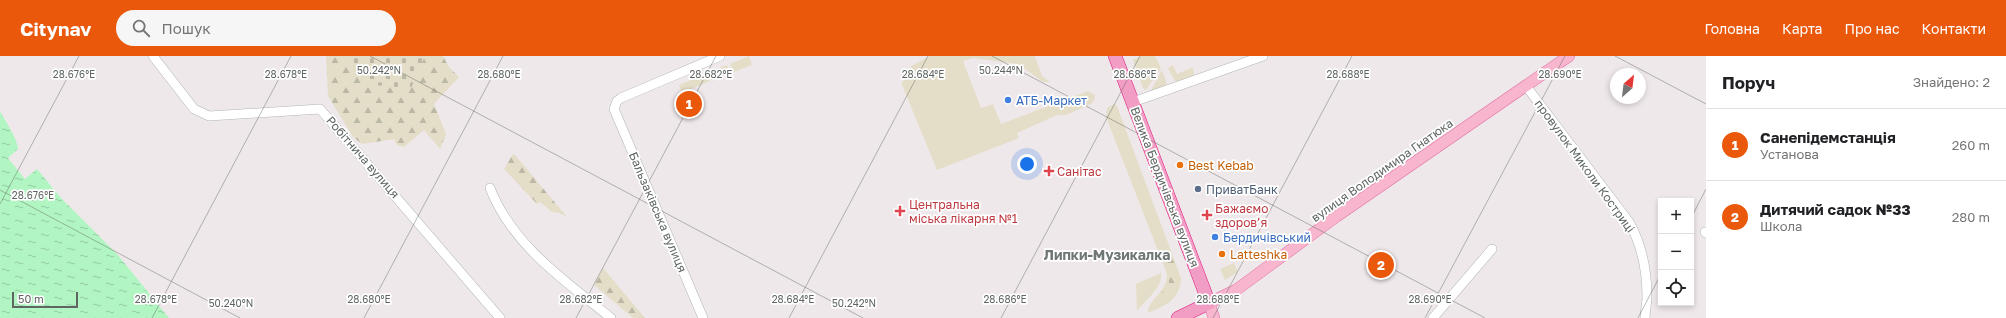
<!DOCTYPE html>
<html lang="uk">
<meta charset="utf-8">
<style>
body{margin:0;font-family:"Golos Text",sans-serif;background:#f6f6f6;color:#202124}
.controls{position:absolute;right:12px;bottom:12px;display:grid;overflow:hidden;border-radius:0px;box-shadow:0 2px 6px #0003}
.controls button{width:36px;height:36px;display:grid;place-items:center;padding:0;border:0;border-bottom:1px solid #e0e0e0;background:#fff;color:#202124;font:20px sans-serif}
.compass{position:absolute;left:1610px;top:12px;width:36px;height:36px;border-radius:50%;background:#fff;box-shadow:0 2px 6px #0003;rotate:28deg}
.scale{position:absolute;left:12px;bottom:10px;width:66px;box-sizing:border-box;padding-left:4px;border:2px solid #5f6662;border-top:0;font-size:11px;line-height:14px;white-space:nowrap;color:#5f6662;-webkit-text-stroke:3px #fff;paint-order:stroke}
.you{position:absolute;left:1027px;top:108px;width:14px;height:14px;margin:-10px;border:3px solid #fff;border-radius:50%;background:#1a73e8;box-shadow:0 0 0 6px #1a73e833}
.badge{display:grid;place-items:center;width:26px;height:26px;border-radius:50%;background:#ea580c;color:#fff;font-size:13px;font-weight:700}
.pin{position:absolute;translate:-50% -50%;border:2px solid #fff;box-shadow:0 1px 4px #0006}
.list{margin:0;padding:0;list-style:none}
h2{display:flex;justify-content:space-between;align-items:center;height:52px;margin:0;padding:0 16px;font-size:17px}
h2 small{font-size:13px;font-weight:400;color:#757577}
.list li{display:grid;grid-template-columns:26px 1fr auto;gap:12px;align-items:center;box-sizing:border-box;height:72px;padding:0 16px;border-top:1px solid #e0e0e0}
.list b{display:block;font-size:15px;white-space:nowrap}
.list p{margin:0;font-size:13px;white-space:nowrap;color:#757577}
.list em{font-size:13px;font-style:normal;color:#757577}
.icon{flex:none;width:22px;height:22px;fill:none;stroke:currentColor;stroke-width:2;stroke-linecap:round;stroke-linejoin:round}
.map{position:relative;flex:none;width:1706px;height:262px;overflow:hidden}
header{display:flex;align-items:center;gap:24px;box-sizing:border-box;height:56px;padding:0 20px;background:#ea580c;color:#fff}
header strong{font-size:19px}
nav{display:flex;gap:22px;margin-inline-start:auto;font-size:14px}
.search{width:280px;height:36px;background:#f6f6f6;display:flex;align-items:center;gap:10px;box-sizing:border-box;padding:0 14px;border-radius:22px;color:#757577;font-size:15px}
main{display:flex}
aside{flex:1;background:#fff}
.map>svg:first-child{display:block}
.grass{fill:#e4dec8}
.forest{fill:url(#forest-firs)}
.cemetery{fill:url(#cemetery-stones)}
.water{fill:url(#water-ripples)}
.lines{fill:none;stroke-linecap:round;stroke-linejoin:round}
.minor-casing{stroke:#b0b6b3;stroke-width:10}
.major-casing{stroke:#e36ea6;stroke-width:12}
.highway-casing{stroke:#de1a7e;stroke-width:14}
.minor{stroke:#fff;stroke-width:9}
.major{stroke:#f7b6cd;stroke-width:11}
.highway{stroke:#f29dc3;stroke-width:13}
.ticks{fill:none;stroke:#5f6662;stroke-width:1;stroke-opacity:0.45}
.shop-dot{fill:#3f7fe0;stroke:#fff;stroke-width:1.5}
.food-dot{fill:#e8710a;stroke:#fff;stroke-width:1.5}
.health-dot{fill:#e0444e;stroke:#fff;stroke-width:1.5}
.service-dot{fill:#5c6f8a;stroke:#fff;stroke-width:1.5}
.labels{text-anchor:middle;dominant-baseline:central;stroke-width:3.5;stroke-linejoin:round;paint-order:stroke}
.shop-label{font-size:12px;fill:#366cbe;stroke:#fff;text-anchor:start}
.street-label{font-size:12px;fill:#5f6662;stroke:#fff}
.food-label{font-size:12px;fill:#c56008;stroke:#fff;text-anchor:start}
.health-label{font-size:12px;fill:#be3a42;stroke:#fff;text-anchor:start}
.service-label{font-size:12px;fill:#4e5e75;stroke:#fff;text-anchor:start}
.quarter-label{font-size:14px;font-weight:bold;fill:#707873;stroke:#fff}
.ticks-label{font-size:10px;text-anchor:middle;fill:#5f6662;stroke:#fff;stroke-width:3.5;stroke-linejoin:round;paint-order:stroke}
</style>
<header>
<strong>Citynav</strong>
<div class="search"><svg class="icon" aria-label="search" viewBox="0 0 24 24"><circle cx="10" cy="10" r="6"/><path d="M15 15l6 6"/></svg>Пошук</div>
<nav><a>Головна</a><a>Карта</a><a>Про нас</a><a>Контакти</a></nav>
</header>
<main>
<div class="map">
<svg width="1706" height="262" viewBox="0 0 1706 262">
<defs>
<pattern id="forest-firs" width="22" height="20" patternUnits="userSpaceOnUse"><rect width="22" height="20" fill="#e4dec8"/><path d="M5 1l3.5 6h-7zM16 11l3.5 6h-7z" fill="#bcb8a6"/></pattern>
<pattern id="cemetery-stones" width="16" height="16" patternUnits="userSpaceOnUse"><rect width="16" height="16" fill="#e4dec8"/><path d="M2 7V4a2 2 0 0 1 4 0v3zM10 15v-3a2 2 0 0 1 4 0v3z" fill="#bcb8a6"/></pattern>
<pattern id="water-ripples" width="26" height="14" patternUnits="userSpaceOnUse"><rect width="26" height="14" fill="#b1f6c2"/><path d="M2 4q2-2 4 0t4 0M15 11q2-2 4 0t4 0" fill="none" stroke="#93cba1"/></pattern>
</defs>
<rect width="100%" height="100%" fill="#efe8eb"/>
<path class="grass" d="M749 0 752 9 734 16 730 8Z
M930 0H1035L1042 20 1050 26H1043L1018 8 973 2 963 5 981 52 993 48 1001 68 1088 35 1095 39 1094 45 1091 48 1066 59H1057L1017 77 1019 82 1009 86 937 114 902 29V26L910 19 911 10Z
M1141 0H1155L1161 12 1146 34 1143 32 1133 4Z
M727 9 730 18 712 25 709 16Z
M1173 9 1177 18 1193 11 1194 18C1191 23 1181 26 1175 25L1168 12Z
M1162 14 1166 25V30L1150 36Z
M707 17 710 25 682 37 679 29Z
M1114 48 1117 50 1181 222C1181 243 1165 250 1148 257 1147 244 1168 236 1167 218L1106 61 1107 52Z
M1234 207 1238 216 1225 224 1220 213Z
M1161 217C1164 230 1145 245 1137 255L1136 228Z"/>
<path class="forest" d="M326 0H443L449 11 459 21 434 48 446 78 440 93 424 74 404 91 397 89 394 83 362 88 353 81 328 40Z
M513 98 516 100 567 161 559 157 552 156 540 146 537 148 504 113Z
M1168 197C1183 205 1178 243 1162 248L1159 246 1158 242 1169 227 1165 200Z
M603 212 645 262H633L594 229Z"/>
<path class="cemetery" d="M348 0H425L411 32 372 29 348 4Z"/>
<path class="water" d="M0 55C5 65 18 83 18 93L8 102 25 123 37 113 61 142 118 199 169 262H0Z"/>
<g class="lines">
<g class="minor-casing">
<path id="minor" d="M153 0 194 53 209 60 320 53 500 262
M1526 30 1629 166C1642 189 1647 214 1647 241 1647 248 1645 254 1645 262
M1133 46 1263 0
M490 132C512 189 565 225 611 262
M1705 176 1706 177
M703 262 614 53 617 45 621 42 720 0
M1433 262 1492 193"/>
</g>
<g class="major-casing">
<path id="major" d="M1214 262 1209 247 1236 234 1337 160 1569 0"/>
</g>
<g class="highway-casing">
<path id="highway" d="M1115 0 1209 247 1178 262"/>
</g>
<use href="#minor" class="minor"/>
<use href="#major" class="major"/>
<use href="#highway" class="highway"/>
</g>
<path class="ticks" d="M370 0 863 262M992 0 1485 262M1615 0 1706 48M0 134 240 262M0 148 79 0M1691 162 1706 133M152 262 291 0M364 262 503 0M576 262 716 0M789 262 928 0M1001 262 1140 0M1213 262 1352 0M1425 262 1565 0M1638 262 1661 218"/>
<g class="shop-dot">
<circle cx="1008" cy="44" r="4"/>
<circle cx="1215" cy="181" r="4"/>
</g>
<g class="food-dot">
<circle cx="1180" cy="109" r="4"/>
<circle cx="1222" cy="198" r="4"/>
</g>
<g class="health-dot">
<path d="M1047 109h4v4h4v4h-4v4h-4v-4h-4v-4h4z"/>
<path d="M898 149h4v4h4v4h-4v4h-4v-4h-4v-4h4z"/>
<path d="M1205 153h4v4h4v4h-4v4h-4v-4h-4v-4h4z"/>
</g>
<circle class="service-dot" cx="1198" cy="133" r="4"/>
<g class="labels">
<g class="shop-label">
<text x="1016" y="44">АТБ-Маркет</text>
<text x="1223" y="181">Бердичівський</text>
</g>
<g class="street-label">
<text transform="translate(363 101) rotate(49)">Робітнича вулиця</text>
<text transform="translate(1585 110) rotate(54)">провулок Миколи Костриці</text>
<text transform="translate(1382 114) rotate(-35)">вулиця Володимира Гнатюка</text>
<text transform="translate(1165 131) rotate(69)">Велика Бердичівська вулиця</text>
<text transform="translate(658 156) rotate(67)">Бальзаківська вулиця</text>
</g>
<g class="food-label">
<text x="1188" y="109">Best Kebab</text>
<text x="1230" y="198">Latteshka</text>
</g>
<g class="health-label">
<text x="1057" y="115">Санітас</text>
<text x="909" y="148">Центральна<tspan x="909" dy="14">міська лікарня №1</tspan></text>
<text x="1215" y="152">Бажаємо<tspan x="1215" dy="14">здоровʼя</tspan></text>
</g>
<g class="service-label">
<text x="1206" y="133">ПриватБанк</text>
</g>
<g class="quarter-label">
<text x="1107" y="198">Липки-Музикалка</text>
</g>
</g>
<g class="ticks-label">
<text x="379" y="18">50.242°N</text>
<text x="1001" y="18">50.244°N</text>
<text x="74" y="22">28.676°E</text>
<text x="286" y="22">28.678°E</text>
<text x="499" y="22">28.680°E</text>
<text x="711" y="22">28.682°E</text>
<text x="923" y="22">28.684°E</text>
<text x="1135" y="22">28.686°E</text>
<text x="1348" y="22">28.688°E</text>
<text x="1560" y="22">28.690°E</text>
<text x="33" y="143">28.676°E</text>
<text x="156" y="247">28.678°E</text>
<text x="369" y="247">28.680°E</text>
<text x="581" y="247">28.682°E</text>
<text x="793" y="247">28.684°E</text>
<text x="1005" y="247">28.686°E</text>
<text x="1218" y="247">28.688°E</text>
<text x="1430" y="247">28.690°E</text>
<text x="231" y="251">50.240°N</text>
<text x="854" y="251">50.242°N</text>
</g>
</svg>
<div class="controls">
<button>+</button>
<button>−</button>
<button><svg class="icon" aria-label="locate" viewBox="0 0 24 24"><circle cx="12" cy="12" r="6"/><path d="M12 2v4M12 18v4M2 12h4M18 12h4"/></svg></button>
</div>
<svg class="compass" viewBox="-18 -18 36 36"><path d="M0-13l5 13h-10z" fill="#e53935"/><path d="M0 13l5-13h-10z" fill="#757577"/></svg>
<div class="scale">50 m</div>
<div class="you"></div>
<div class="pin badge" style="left:689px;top:48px">1</div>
<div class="pin badge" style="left:1381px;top:209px">2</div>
</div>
<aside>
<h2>Поруч<small>Знайдено: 2</small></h2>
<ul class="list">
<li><span class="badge">1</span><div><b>Санепідемстанція</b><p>Установа</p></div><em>260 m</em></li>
<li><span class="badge">2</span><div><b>Дитячий садок №33</b><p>Школа</p></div><em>280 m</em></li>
</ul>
</aside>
</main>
